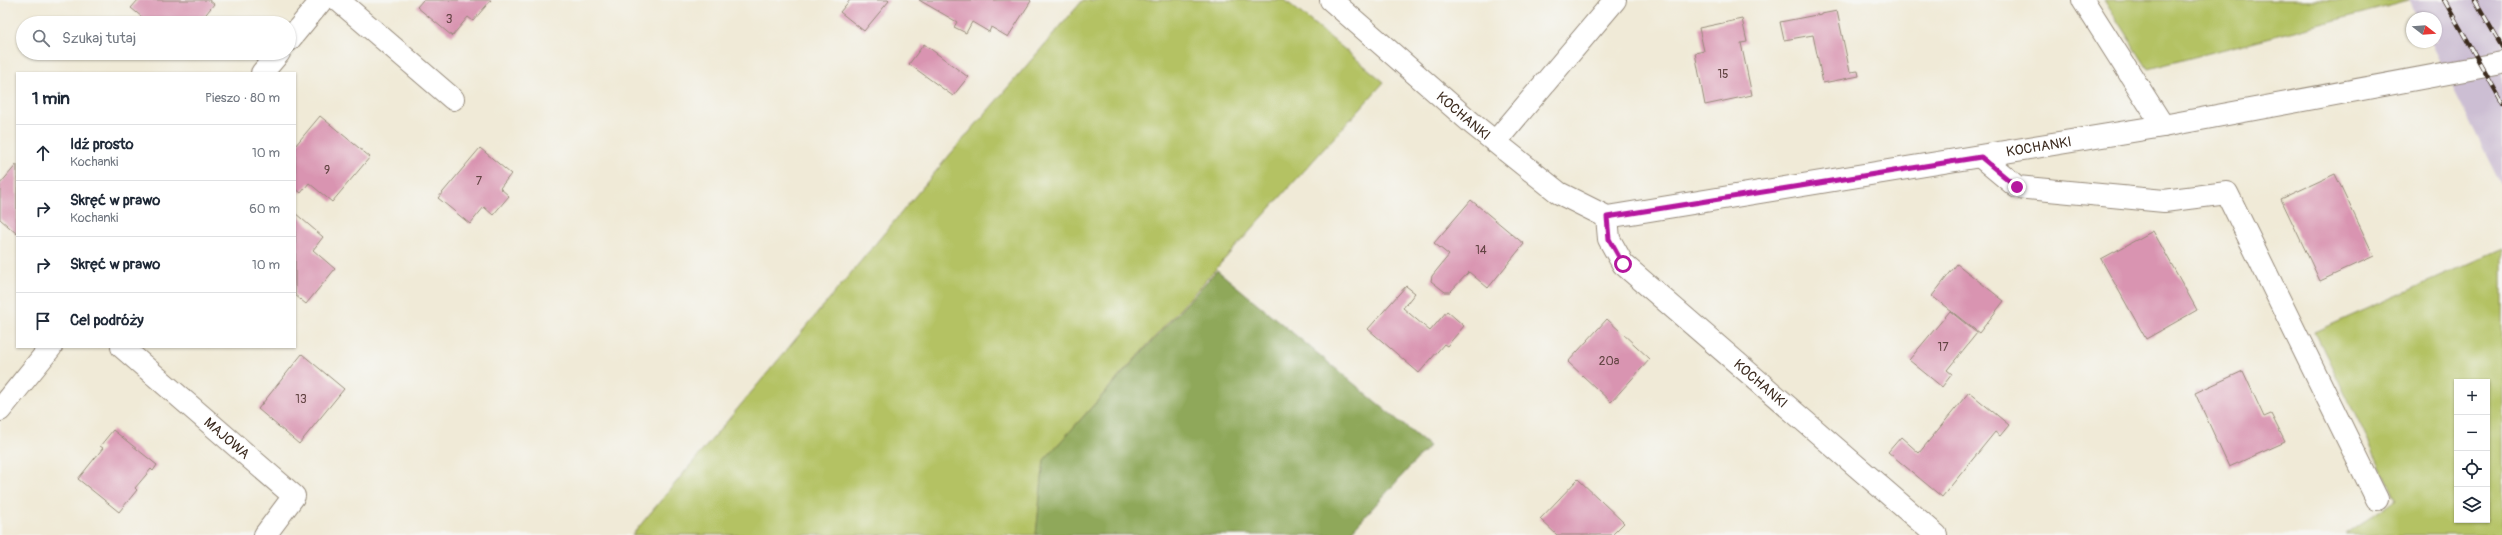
<!DOCTYPE html>
<html lang="pl">
<meta charset="utf-8">
<style>
body{margin:0;font-family:Pangolin,sans-serif;background:#f2f2f3;color:#1f2937}
.controls{position:absolute;right:12px;bottom:12px;display:grid;overflow:hidden;border-radius:0px;box-shadow:0 1px 3px #0004}
.controls button{width:36px;height:36px;display:grid;place-items:center;padding:0;border:0;border-bottom:1px solid #e0e1e3;background:#fff;color:#1f2937;font:20px sans-serif}
.compass{position:absolute;left:2406px;top:12px;width:36px;height:36px;border-radius:50%;background:#fff;box-shadow:0 1px 3px #0004;rotate:107deg}
.stop{position:absolute;width:12px;height:12px;margin:-9px;border:3px solid #b5179e;border-radius:50%;background:#fff}
.stop.end{background:#b5179e;border-color:#fff;box-shadow:0 1px 4px #0008}
.list{margin:0;padding:0;list-style:none}
h2{display:flex;justify-content:space-between;align-items:center;height:52px;margin:0;padding:0 16px;font-size:17px}
h2 small{font-size:13px;font-weight:400;color:#747a83}
.list li{display:grid;grid-template-columns:26px 1fr auto;gap:12px;align-items:center;box-sizing:border-box;height:56px;padding:0 16px;border-top:1px solid #e0e1e3}
.list b{display:block;font-size:15px;white-space:nowrap}
.list p{margin:0;font-size:13px;white-space:nowrap;color:#747a83}
.list em{font-size:13px;font-style:normal;color:#747a83}
.icon{flex:none;width:22px;height:22px;fill:none;stroke:currentColor;stroke-width:2;stroke-linecap:round;stroke-linejoin:round}
.map{position:relative;flex:none;width:2502px;height:535px;overflow:hidden}
.search{position:absolute;background:#fff;box-shadow:0 1px 3px #0004;left:16px;top:16px;width:280px;height:44px;display:flex;align-items:center;gap:10px;box-sizing:border-box;padding:0 14px;border-radius:22px;color:#747a83;font-size:15px}
.panel{position:absolute;background:#fff;box-shadow:0 1px 3px #0004;left:16px;top:72px;width:280px;height:276px;border-radius:0px}
.map>svg:first-child{display:block}
.industrial{fill:#ccbed3}
.green{fill:#b4c264;stroke:#787641;fill-rule:evenodd}
.forest{fill:#8fa85a;stroke:#65693c}
.building{fill:#d994b1}
.lines{fill:none;stroke-linecap:round;stroke-linejoin:round}
.lane-casing{stroke:#968a7a;stroke-width:24}
.street-casing{stroke:#968a7a;stroke-width:24}
.lane{stroke:#fff;stroke-width:22}
.street{stroke:#fff;stroke-width:22}
.rail-casing{stroke:#3b2a1e;stroke-width:4.5}
.rail{stroke:#f6f6f2;stroke-width:3;stroke-dasharray:9;stroke-linecap:butt}
.route{stroke:#b5179e;stroke-width:5}
.labels{text-anchor:middle;dominant-baseline:central;stroke-width:4;stroke-linejoin:round;paint-order:stroke}
.number-label{font-size:12px;fill:#624443}
.street-label{font-size:14px;fill:#3b2a1e;stroke:#f6f6f2}
</style>
<div class="map">
<svg width="2502" height="535" viewBox="0 0 2502 535">
<rect width="100%" height="100%" fill="#f6f6f2"/>
<filter id="ink" filterUnits="userSpaceOnUse"><feTurbulence type="fractalNoise" baseFrequency=".025" numOctaves="2"/><feDisplacementMap in="SourceGraphic" scale="8" xChannelSelector="R" yChannelSelector="G"/><feConvolveMatrix kernelMatrix="1 2 1 2 8 2 1 2 1" color-interpolation-filters="sRGB"/></filter>
<filter id="wash" filterUnits="userSpaceOnUse"><feTurbulence type="fractalNoise" baseFrequency=".012" numOctaves="4" result="noise"/><feDisplacementMap in="SourceGraphic" scale="16" xChannelSelector="R" yChannelSelector="G"/><feGaussianBlur stdDeviation="0.9" result="paint"/><feColorMatrix in="noise" values="0 0 0 0 0 0 0 0 0 0 0 0 0 0 0 0 0 1.4 0 .05"/><feComposite in="paint" operator="in"/></filter>
<g filter="url(#wash)">
<rect width="100%" height="100%" fill="#f0ead7"/>
<path class="industrial" d="M2409 0H2502V186L2430 42H2436V18H2418Z"/>
<path class="green" d="M1083 0H1285L1384 82 1044 460 1036 535H632L947 158Z
M2104 0H2409V1L2148 69Z
M2502 249V535H2345L2396 499 2315 332ZM2457 382H2487V520H2457Z"/>
<path class="forest" d="M1217 270 1429 446 1348 535H1036L1044 460Z"/>
<g id="blocks">
<path class="building" d="M138 0H209L214 4 199 23H138L142 17 131 8Z
M423 0H491L473 21 468 17 452 36 417 7Z
M850 0H888L889 1 864 31 840 12Z
M919 0H1030L1031 1 1008 37 991 27 989 32 972 22 966 33 954 27 957 22Z
M1837 11 1850 72 1858 71 1859 76 1823 83 1813 35 1784 40 1780 22Z
M1742 19 1747 42 1741 43 1752 95 1705 105 1695 53 1704 51 1699 28Z
M924 44 968 77 953 96 909 64Z
M320 116 370 157 332 202 309 183 301 193 295 188V146Z
M480 148 511 174 500 188 509 196 493 215 484 207 470 224 438 198Z
M17 164V234L0 219V184Z
M2335 174 2374 256 2320 281 2281 199Z
M1471 200 1524 244 1488 288 1469 272 1450 292H1445L1431 281 1432 276 1449 255 1434 243Z
M295 213 323 237 313 250 335 269 306 304 295 295Z
M2153 231 2197 310 2146 339 2101 259Z
M1957 264 2004 301 1979 333 1932 296Z
M1406 286 1415 293 1403 308 1430 331 1447 311 1464 326 1447 346 1444 344 1419 373 1368 329Z
M1950 311 1977 333 1947 370 1952 374 1942 387 1909 360Z
M1607 319 1650 359 1611 402 1568 362Z
M302 354 344 389 299 444 258 409Z
M2243 371 2264 417 2271 414 2285 442 2229 467 2195 393Z
M1969 392 2009 425 2000 436 1995 432 1942 497 1888 452 1901 437 1919 453Z
M113 430 157 465 153 471 151 469 135 488 137 490 119 512 78 479 103 448 100 446Z
M1578 479 1624 523 1612 535H1557L1540 519Z"/>
</g>
</g>
<g filter="url(#ink)">
<use href="#blocks" fill-opacity="0" stroke="#968a7a" stroke-width="1"/>
<g class="lines">
<g class="lane-casing">
<path id="lane" d="M338 0 453 99
M2083 0 2163 126
M1496 141 1615 0
M1981 157 2017 187 2164 201 2227 193 2377 499
M0 410 51 347"/>
</g>
<g class="street-casing">
<g id="street">
<path id="s1" d="M1331 0 1474 125 1559 193 1607 217 2163 126 2502 63"/>
<path d="M289 40 322 0"/>
<path d="M262 73 279 53"/>
<path id="s2" d="M1607 217 1609 239 1623 264 1936 535"/>
<path id="s3" d="M122 347 294 496 265 535"/>
</g>
</g>
<use href="#lane" class="lane"/>
<use href="#street" class="street"/>
<g class="rail-casing">
<path id="rail" d="M2444 0 2502 102
M2475 0 2502 47"/>
</g>
<use href="#rail" class="rail"/>
</g>
</g>
<g class="lines" filter="url(#ink)">
<path class="route" d="M1623 264 1609 239 1607 217 1981 157 2017 187"/>
</g>
<g class="labels">
<g class="number-label">
<text x="449" y="19">3</text>
<text x="1723" y="74">15</text>
<text x="327" y="170">9</text>
<text x="479" y="181">7</text>
<text x="1481" y="250">14</text>
<text x="1943" y="347">17</text>
<text x="1609" y="361">20a</text>
<text x="301" y="399">13</text>
</g>
<g class="street-label">
<text stroke="none"><textPath href="#s1" startOffset="176">KOCHANKI</textPath></text>
<text stroke="none"><textPath href="#s1" startOffset="790">KOCHANKI</textPath></text>
<text stroke="none"><textPath href="#s2" startOffset="233">KOCHANKI</textPath></text>
<text stroke="none"><textPath href="#s3" startOffset="139">MAJOWA</textPath></text>
</g>
</g>
</svg>
<div class="controls">
<button>+</button>
<button>−</button>
<button><svg class="icon" aria-label="locate" viewBox="0 0 24 24"><circle cx="12" cy="12" r="6"/><path d="M12 2v4M12 18v4M2 12h4M18 12h4"/></svg></button>
<button><svg class="icon" aria-label="layers" viewBox="0 0 24 24"><path d="M12 4l9 5-9 5-9-5zM3 14l9 5 9-5"/></svg></button>
</div>
<svg class="compass" viewBox="-18 -18 36 36"><path d="M0-13l5 13h-10z" fill="#e53935"/><path d="M0 13l5-13h-10z" fill="#747a83"/></svg>
<div class="stop" style="left:1623px;top:264px"></div>
<div class="stop end" style="left:2017px;top:187px"></div>
<div class="search"><svg class="icon" aria-label="search" viewBox="0 0 24 24"><circle cx="10" cy="10" r="6"/><path d="M15 15l6 6"/></svg>Szukaj tutaj</div>
<section class="panel">
<h2>1 min<small>Pieszo · 80 m</small></h2>
<ul class="list">
<li><svg class="icon" aria-label="ahead" viewBox="0 0 24 24"><path d="M12 20V5M6 11l6-6 6 6"/></svg><div><b>Idź prosto</b><p>Kochanki</p></div><em>10 m</em></li>
<li><svg class="icon" aria-label="right" viewBox="0 0 24 24"><path d="M7 20v-9h11M14 6l5 5-5 5"/></svg><div><b>Skręć w prawo</b><p>Kochanki</p></div><em>60 m</em></li>
<li><svg class="icon" aria-label="right" viewBox="0 0 24 24"><path d="M7 20v-9h11M14 6l5 5-5 5"/></svg><div><b>Skręć w prawo</b></div><em>10 m</em></li>
<li><svg class="icon" aria-label="arrive" viewBox="0 0 24 24"><path d="M6 21V4h12l-3 4 3 4H6"/></svg><div><b>Cel podróży</b></div></li>
</ul>
</section>
</div>
